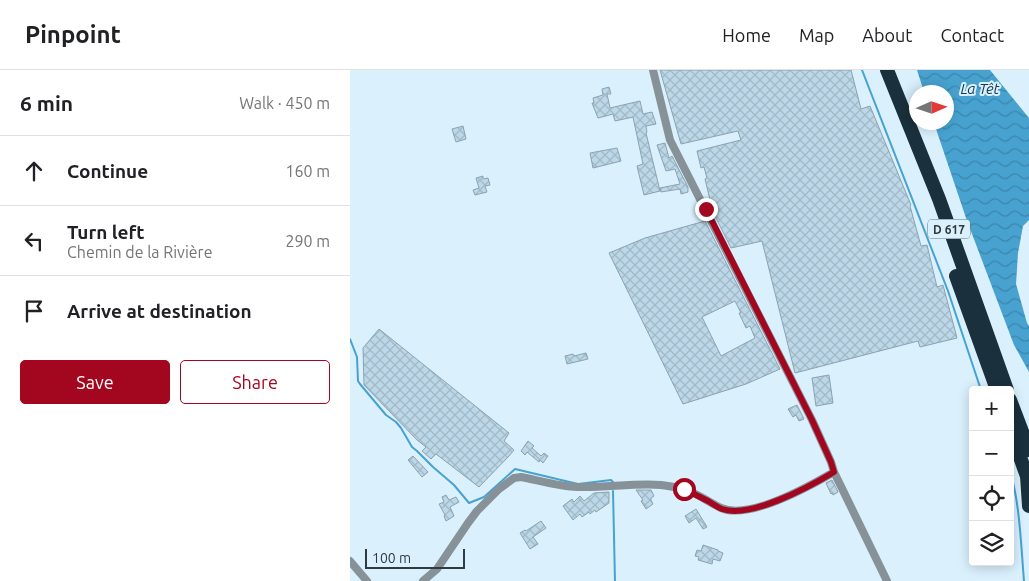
<!DOCTYPE html>
<meta charset="utf-8">
<style>
body{margin:0;font-family:Ubuntu,sans-serif;background:#f6f6f6;color:#202124}
.controls{position:absolute;right:15px;bottom:15px;display:grid;overflow:hidden;border-radius:5px;box-shadow:0 2px 12px #0003}
.controls button{width:45px;height:45px;display:grid;place-items:center;padding:0;border:0;border-bottom:1px solid #e0e0e0;background:#fff;color:#202124;font:25px sans-serif}
.compass{position:absolute;left:559px;top:15px;width:45px;height:45px;border-radius:50%;background:#fff;box-shadow:0 2px 12px #0003;rotate:87deg}
.scale{position:absolute;left:15px;bottom:12px;width:100px;box-sizing:border-box;padding-left:5px;border:2px solid #303b41;border-top:0;font-size:14px;line-height:18px;white-space:nowrap;color:#303b41;-webkit-text-stroke:4px #daf0fd;paint-order:stroke}
.stop{position:absolute;width:15px;height:15px;margin:-11px;border:4px solid #a3061f;border-radius:50%;background:#fff}
.stop.end{background:#a3061f;border-color:#fff;box-shadow:0 1px 5px #0008}
.list{margin:0;padding:0;list-style:none}
h2{display:flex;justify-content:space-between;align-items:center;height:65px;margin:0;padding:0 20px;font-size:21px}
h2 small{font-size:16px;font-weight:400;color:#757577}
.list li{display:grid;grid-template-columns:32px 1fr auto;gap:15px;align-items:center;box-sizing:border-box;height:70px;padding:0 20px;border-top:1px solid #e0e0e0}
.list b{display:block;font-size:19px;white-space:nowrap}
.list p{margin:0;font-size:16px;white-space:nowrap;color:#757577}
.list em{font-size:16px;font-style:normal;color:#757577}
.actions{display:flex;gap:10px;padding:15px 20px}
.actions a{flex:1;padding:11px 0;border:1px solid #a3061f;border-radius:5px;text-align:center;font-size:18px;color:#a3061f}
.actions .main{background:#a3061f;color:#fff}
.icon{flex:none;width:28px;height:28px;fill:none;stroke:currentColor;stroke-width:2;stroke-linecap:round;stroke-linejoin:round}
.map{position:relative;flex:none;width:679px;height:511px;overflow:hidden}
header{display:flex;align-items:center;gap:30px;box-sizing:border-box;height:70px;padding:0 25px;background:#fff;border-bottom:1px solid #e0e0e0}
header strong{font-size:24px}
nav{display:flex;gap:28px;margin-inline-start:auto;font-size:18px}
main{display:flex}
aside{flex:1;background:#fff}
.map>svg:first-child{display:block}
.water{fill:url(#water-waves)}
.lines{fill:none;stroke-linecap:round;stroke-linejoin:round}
.stream{stroke:#47a2d0;stroke-width:2}
.building{fill:url(#building-cross-hatch);stroke:#89a3b1;fill-rule:evenodd}
.street{stroke:#869198;stroke-width:8}
.highway{stroke:#1a303c;stroke-width:14}
.route{stroke:#a3061f;stroke-width:6}
.labels{text-anchor:middle;dominant-baseline:central;stroke-width:4;stroke-linejoin:round;paint-order:stroke}
.shield{fill:#daf0fd;stroke:#637179;stroke-width:1}
.shield-label{font-size:12px;font-weight:bold;fill:#303b41}
.water-label{font-size:15px;font-style:italic;fill:#143c4f;stroke:#daf0fd}
</style>
<header>
<strong>Pinpoint</strong>
<nav><a>Home</a><a>Map</a><a>About</a><a>Contact</a></nav>
</header>
<main>
<aside>
<h2>6 min<small>Walk · 450 m</small></h2>
<ul class="list">
<li><svg class="icon" aria-label="ahead" viewBox="0 0 24 24"><path d="M12 20V5M6 11l6-6 6 6"/></svg><div><b>Continue</b></div><em>160 m</em></li>
<li><svg class="icon" aria-label="left" viewBox="0 0 24 24"><path d="M17 20v-9H6M10 6l-5 5 5 5"/></svg><div><b>Turn left</b><p>Chemin de la Rivière</p></div><em>290 m</em></li>
<li><svg class="icon" aria-label="arrive" viewBox="0 0 24 24"><path d="M6 21V4h12l-3 4 3 4H6"/></svg><div><b>Arrive at destination</b></div></li>
</ul>
<div class="actions"><a class="main">Save</a><a>Share</a></div>
</aside>
<div class="map">
<svg width="679" height="511" viewBox="0 0 679 511">
<defs>
<pattern id="water-waves" width="16" height="10" patternUnits="userSpaceOnUse" patternTransform="scale(1.25)"><rect width="16" height="10" fill="#47a2d0"/><path d="M0 5q4-4 8 0t8 0" fill="none" stroke="#3c85aa"/></pattern>
<pattern id="building-cross-hatch" width="8" height="8" patternUnits="userSpaceOnUse" patternTransform="scale(1.25)"><rect width="8" height="8" fill="#bcd7e7"/><path d="M0 0l8 8M0 8l8-8" fill="none" stroke="#a2b9c7"/></pattern>
</defs>
<rect width="100%" height="100%" fill="#daf0fd"/>
<path class="water" d="M567 0H640L679 48V150L673 156 668 183 666 214 677 253 679 256V302L664 275 616 148 584 53 596 52V22H574Z"/>
<g class="lines">
<path class="stream" d="M512 0 598 221 631 320
M0 269 7 287 8 311 10 314 36 345 46 352 51 358 62 377 67 381 83 397 104 415 119 433 134 427 165 399 228 414 261 410 263 412
M660 401C670 434 671 476 674 511
M263 421 265 511"/>
</g>
<path class="building" d="M310 0H501L511 39 520 36 561 135 560 136 571 176 577 175 587 217 593 215 607 268 570 277 568 271 445 303 412 171 381 178 363 142 355 109 357 108 354 97 351 98 347 81 391 70 388 61 331 74Z
M259 17 261 24H257L260 38 290 31 293 44 302 42 306 54 296 56 297 62 296 63 310 121 294 125 287 96 293 94 283 47 265 51 263 44 248 48 242 33H244L243 28 253 25 252 19Z
M113 56 116 69 106 72 102 59Z
M315 73 319 88 322 86 338 117V122L331 124 330 119 311 122 310 118 330 114 325 99 316 101 307 75Z
M267 78 271 91 243 98 240 83Z
M133 106V109L138 108 140 115 135 116 137 122 125 125 123 120 129 118 126 108Z
M355 151 430 299 396 314 333 334 259 183 295 168ZM385 231 391 243H389L396 258 400 256 405 268 371 286 352 247Z
M29 259 159 363 154 371 164 380 159 386 129 417 86 384 81 389 72 381 76 377 67 370 14 315 13 278Z
M236 283 238 289 217 294 215 286 223 284 224 286Z
M479 305 483 333 466 336 462 308Z
M447 335 454 349 449 351 446 345 443 347 438 339Z
M178 371 184 376 182 378 191 386 194 383 198 386 193 393 190 390 189 392 177 382 175 385 171 381Z
M63 386 78 402 72 407 58 390Z
M482 410 488 422 483 425 482 423 481 424 476 413Z
M286 420H301L304 426 301 428V430L303 434 296 439 291 431 293 430Z
M259 422V433L246 442 245 440 240 444 239 442 232 447 230 444 223 450 213 436 222 429 224 432 230 426 234 431 244 423Z
M96 425 99 430 106 427 109 432 100 437 104 446 96 451 94 446 95 445 89 434 94 432 92 427Z
M346 439 357 457 353 459 346 448 339 453 335 446Z
M191 451 196 458 183 467 188 474 180 479 170 463 175 460 176 461Z
M353 475 368 480V481L373 483 370 491 363 489 362 494 348 490 349 487 345 486 347 480 351 481Z"/>
<g class="lines">
<path class="street" d="M303 0 320 70 462 350 481 392 484 402 537 511
M0 491 17 511
M73 511 87 499 118 453 127 441 149 419 164 408 171 407C187 410 211 417 227 417 255 418 283 413 311 415 318 416 327 417 334 419 347 423 358 432 371 438 399 450 460 416 484 402"/>
<path class="highway" d="M537 0 589 129 657 320
M606 206 647 320
M660 330 679 380
M660 359 679 412
M677 406 679 436"/>
</g>
<g class="lines">
<path class="route" d="M334 419C342 423 350 427 358 431 363 434 367 437 372 439 400 449 459 417 484 402L481 392 462 350 356 139"/>
</g>
<g class="labels">
<rect class="shield" x="578" y="149.5" width="42" height="19" rx="4"/>
<g class="shield-label">
<text x="599" y="159">D 617</text>
</g>
<g class="water-label">
<text x="630" y="18">La Têt</text>
</g>
</g>
</svg>
<div class="controls">
<button>+</button>
<button>−</button>
<button><svg class="icon" aria-label="locate" viewBox="0 0 24 24"><circle cx="12" cy="12" r="6"/><path d="M12 2v4M12 18v4M2 12h4M18 12h4"/></svg></button>
<button><svg class="icon" aria-label="layers" viewBox="0 0 24 24"><path d="M12 4l9 5-9 5-9-5zM3 14l9 5 9-5"/></svg></button>
</div>
<svg class="compass" viewBox="-18 -18 36 36"><path d="M0-13l5 13h-10z" fill="#e53935"/><path d="M0 13l5-13h-10z" fill="#757577"/></svg>
<div class="scale">100 m</div>
<div class="stop" style="left:334px;top:419px"></div>
<div class="stop end" style="left:356px;top:139px"></div>
</div>
</main>
